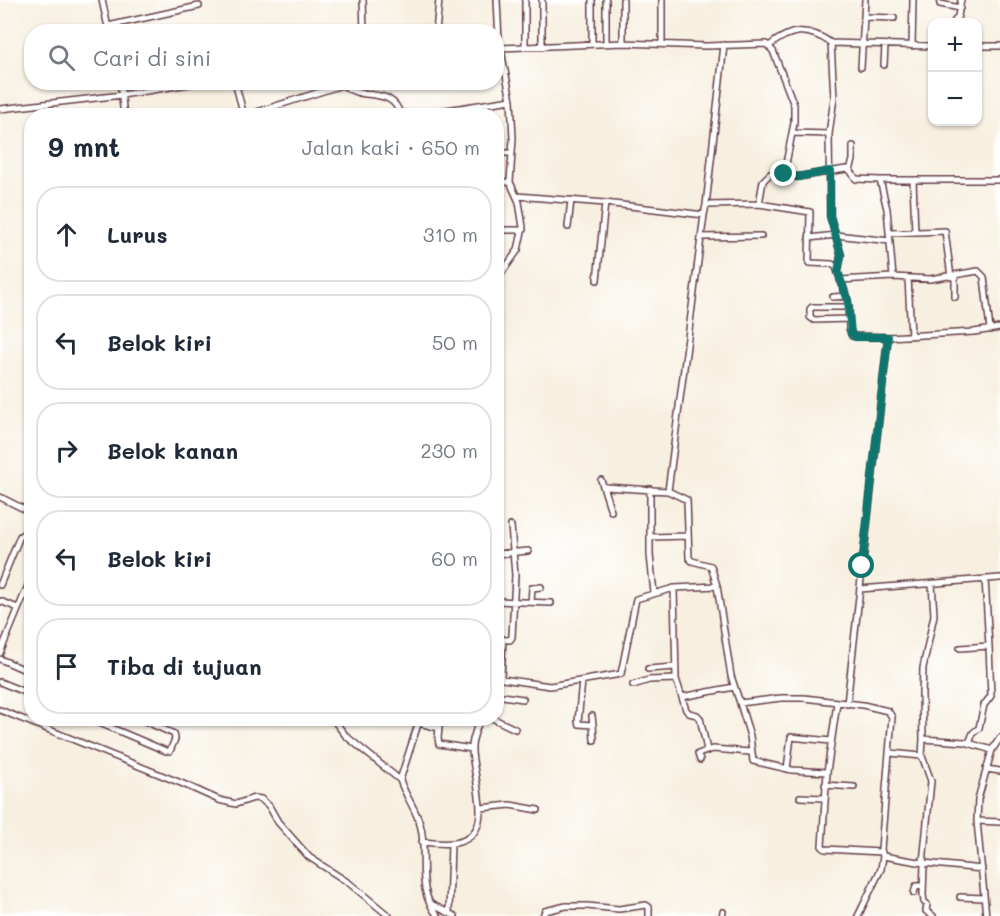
<!DOCTYPE html>
<html lang="id">
<meta charset="utf-8">
<style>
body{margin:0;font-family:Mali,sans-serif;background:#f2f2f3;color:#1f2937}
.controls{position:absolute;right:18px;top:18px;display:grid;overflow:hidden;border-radius:12px;box-shadow:0 2px 4px #0004}
.controls button{width:54px;height:54px;display:grid;place-items:center;padding:0;border:0;border-bottom:2px solid #e0e1e3;background:#fff;color:#1f2937;font:30px sans-serif}
.stop{position:absolute;width:18px;height:18px;margin:-14px;border:4px solid #0f766e;border-radius:50%;background:#fff}
.stop.end{background:#0f766e;border-color:#fff;box-shadow:0 2px 6px #0008}
.list{margin:0;padding:0;list-style:none}
h2{display:flex;justify-content:space-between;align-items:center;height:78px;margin:0;padding:0 24px;font-size:26px}
h2 small{font-size:20px;font-weight:400;color:#747a83}
.list li{display:grid;grid-template-columns:39px 1fr auto;gap:18px;align-items:center;box-sizing:border-box;height:96px;margin:0 12px 12px;padding:0 12px;border:2px solid #e0e1e3;border-radius:24px}
.list b{display:block;font-size:22px;white-space:nowrap}
.list em{font-size:20px;font-style:normal;color:#747a83}
.icon{flex:none;width:33px;height:33px;fill:none;stroke:currentColor;stroke-width:2;stroke-linecap:round;stroke-linejoin:round}
.map{position:relative;flex:none;width:1000px;height:916px;overflow:hidden}
.search{position:absolute;background:#fff;box-shadow:0 2px 4px #0004;left:24px;top:24px;width:480px;height:66px;display:flex;align-items:center;gap:15px;box-sizing:border-box;padding:0 21px;border-radius:24px;color:#747a83;font-size:22px}
.panel{position:absolute;background:#fff;box-shadow:0 2px 4px #0004;left:24px;top:108px;width:480px;height:618px;border-radius:24px}
.map>svg:first-child{display:block}
.lines{fill:none;stroke-linecap:round;stroke-linejoin:round}
.minor-casing{stroke:#643e46;stroke-width:8}
.minor{stroke:#fff;stroke-width:5}
.route{stroke:#0f766e;stroke-width:8}
</style>
<div class="map">
<svg width="1000" height="916" viewBox="0 0 1000 916">
<rect width="100%" height="100%" fill="#fff"/>
<filter id="ink" filterUnits="userSpaceOnUse"><feTurbulence type="fractalNoise" baseFrequency=".0167" numOctaves="2"/><feDisplacementMap in="SourceGraphic" scale="12" xChannelSelector="R" yChannelSelector="G"/><feConvolveMatrix kernelMatrix="1 2 1 2 8 2 1 2 1" color-interpolation-filters="sRGB"/></filter>
<filter id="wash" filterUnits="userSpaceOnUse"><feTurbulence type="fractalNoise" baseFrequency=".008" numOctaves="4" result="noise"/><feDisplacementMap in="SourceGraphic" scale="24" xChannelSelector="R" yChannelSelector="G"/><feGaussianBlur stdDeviation="1.35" result="paint"/><feColorMatrix in="noise" values="0 0 0 0 0 0 0 0 0 0 0 0 0 0 0 0 0 1.4 0 .05"/><feComposite in="paint" operator="in"/></filter>
<g filter="url(#wash)">
<rect width="100%" height="100%" fill="#f7efdf"/>
</g>
<g filter="url(#ink)">
<g class="lines">
<g class="minor-casing">
<path id="minor" d="M102 0 109 32
M363 0 364 32
M940 4 960 8
M864 17 894 18
M954 22 958 16 961 0
M108 26 199 6
M436 32 439 0
M606 43V0
M623 43V0
M592 44V0
M662 44V0
M769 46C790 29 807 26 831 43
M912 46 913 0
M978 46H1000
M525 47V0
M542 47V0
M500 48 623 43 706 46 766 44 773 51 794 105V123L784 174
M884 65 885 45
M861 67 865 0
M120 82 124 116
M235 82 243 112 249 116
M344 86C364 102 392 85 401 116
M475 106 476 116
M0 109 122 95 201 82
M440 111 511 100
M248 115 351 82
M412 116 440 111V116
M793 133 829 134
M496 153H512
M850 170 853 160V146
M880 180H1000
M913 180 915 232
M496 182H510
M517 196 605 203 704 215 706 205 759 204 810 212 809 263 832 264 836 267 848 301 849 328 852 336 888 337 974 332 1000 328
M759 204 763 181 770 174 780 173 797 177 846 169 850 170 856 179 880 180 887 209 893 277
M706 205 724 45
M568 227 571 200
M496 230H523
M890 233 945 231 951 277
M701 237 761 236
M809 238 836 235 890 241
M838 271 841 255 830 216 829 134 834 98 831 43 932 46
M908 278 911 336
M597 280 605 203
M840 280 893 277 930 279 978 271 984 277 990 330
M496 281 518 250 523 227 519 202 510 182 513 138 511 100 499 41 497 0
M833 297 847 296
M955 297V276
M849 307H812L810 309V317L814 320 849 319
M601 480 611 511
M605 487 668 491 704 215
M650 489V555L654 593
M668 491 687 500 689 558 692 561 711 566 717 586
M0 497 32 513
M496 520H497
M650 537 688 536
M496 554 528 551
M0 585 20 536 23 534 32 538
M674 588 676 679 686 710 689 713 697 715 700 718 707 750
M860 589 1000 578
M0 601 18 608
M496 601 551 603
M531 602 532 588 541 587
M496 639 510 640 512 637 515 575 511 526
M960 648 989 646 985 579
M0 653 32 576
M0 659 32 673
M648 669 675 667
M496 678 550 686 621 674 636 599 674 588 717 586 731 676 740 703 781 698H804L863 705 888 711 892 717 881 849 883 856 881 869 858 916
M501 679 503 639
M582 681 578 722 579 724 593 725 594 740
M0 682 32 695
M633 685 649 680 676 679
M496 695 523 699
M682 697 734 687
M740 703 750 736 753 761 792 770 827 772
M837 703 827 772 822 846 825 849 881 852
M847 704 888 337
M0 710 181 783 219 800 236 804 254 798 261 799 269 806 278 822 309 857 349 883 389 916
M592 716 593 725
M88 718 166 751H170L175 739 174 734 138 718
M332 718 346 736 400 780
M420 718 400 780C405 795 415 808 420 824 429 853 414 889 438 916
M440 718 438 738 439 744 472 749
M492 718 515 729
M419 723 439 728
M923 739 965 742 992 750
M969 743 973 733 979 728 984 705 991 696 989 646
M890 753 922 756
M700 760 698 754 713 749 750 752
M787 769 791 737 831 741
M986 769 1000 771
M825 785 854 787
M800 797 824 798
M481 808 510 805 538 810
M977 821 1000 822
M422 842C434 843 447 845 459 842 497 832 472 776 472 750 471 739 477 729 480 718
M883 856 924 863 982 869
M923 863 931 781 922 756 923 739 922 694 923 668 934 615 932 584
M924 863 923 895 924 902 927 904 926 911 933 916
M914 893 916 886H923
M960 897 984 898
M431 904 455 916
M449 912 451 843
M543 916 545 911 566 906H587L619 909 646 905 649 907V916
M722 916 723 912
M986 916 977 821 978 799 992 750 1000 738"/>
</g>
<use href="#minor" class="minor"/>
</g>
</g>
<g class="lines" filter="url(#ink)">
<path class="route" d="M784 174 797 177 830 171V216L841 255 838 272 848 301 851 334 855 337H888L862 566"/>
</g>
</svg>
<div class="controls">
<button>+</button>
<button>−</button>
</div>
<div class="stop" style="left:862px;top:566px"></div>
<div class="stop end" style="left:784px;top:174px"></div>
<div class="search"><svg class="icon" aria-label="search" viewBox="0 0 24 24"><circle cx="10" cy="10" r="6"/><path d="M15 15l6 6"/></svg>Cari di sini</div>
<section class="panel">
<h2>9 mnt<small>Jalan kaki · 650 m</small></h2>
<ul class="list">
<li><svg class="icon" aria-label="ahead" viewBox="0 0 24 24"><path d="M12 20V5M6 11l6-6 6 6"/></svg><div><b>Lurus</b></div><em>310 m</em></li>
<li><svg class="icon" aria-label="left" viewBox="0 0 24 24"><path d="M17 20v-9H6M10 6l-5 5 5 5"/></svg><div><b>Belok kiri</b></div><em>50 m</em></li>
<li><svg class="icon" aria-label="right" viewBox="0 0 24 24"><path d="M7 20v-9h11M14 6l5 5-5 5"/></svg><div><b>Belok kanan</b></div><em>230 m</em></li>
<li><svg class="icon" aria-label="left" viewBox="0 0 24 24"><path d="M17 20v-9H6M10 6l-5 5 5 5"/></svg><div><b>Belok kiri</b></div><em>60 m</em></li>
<li><svg class="icon" aria-label="arrive" viewBox="0 0 24 24"><path d="M6 21V4h12l-3 4 3 4H6"/></svg><div><b>Tiba di tujuan</b></div></li>
</ul>
</section>
</div>
